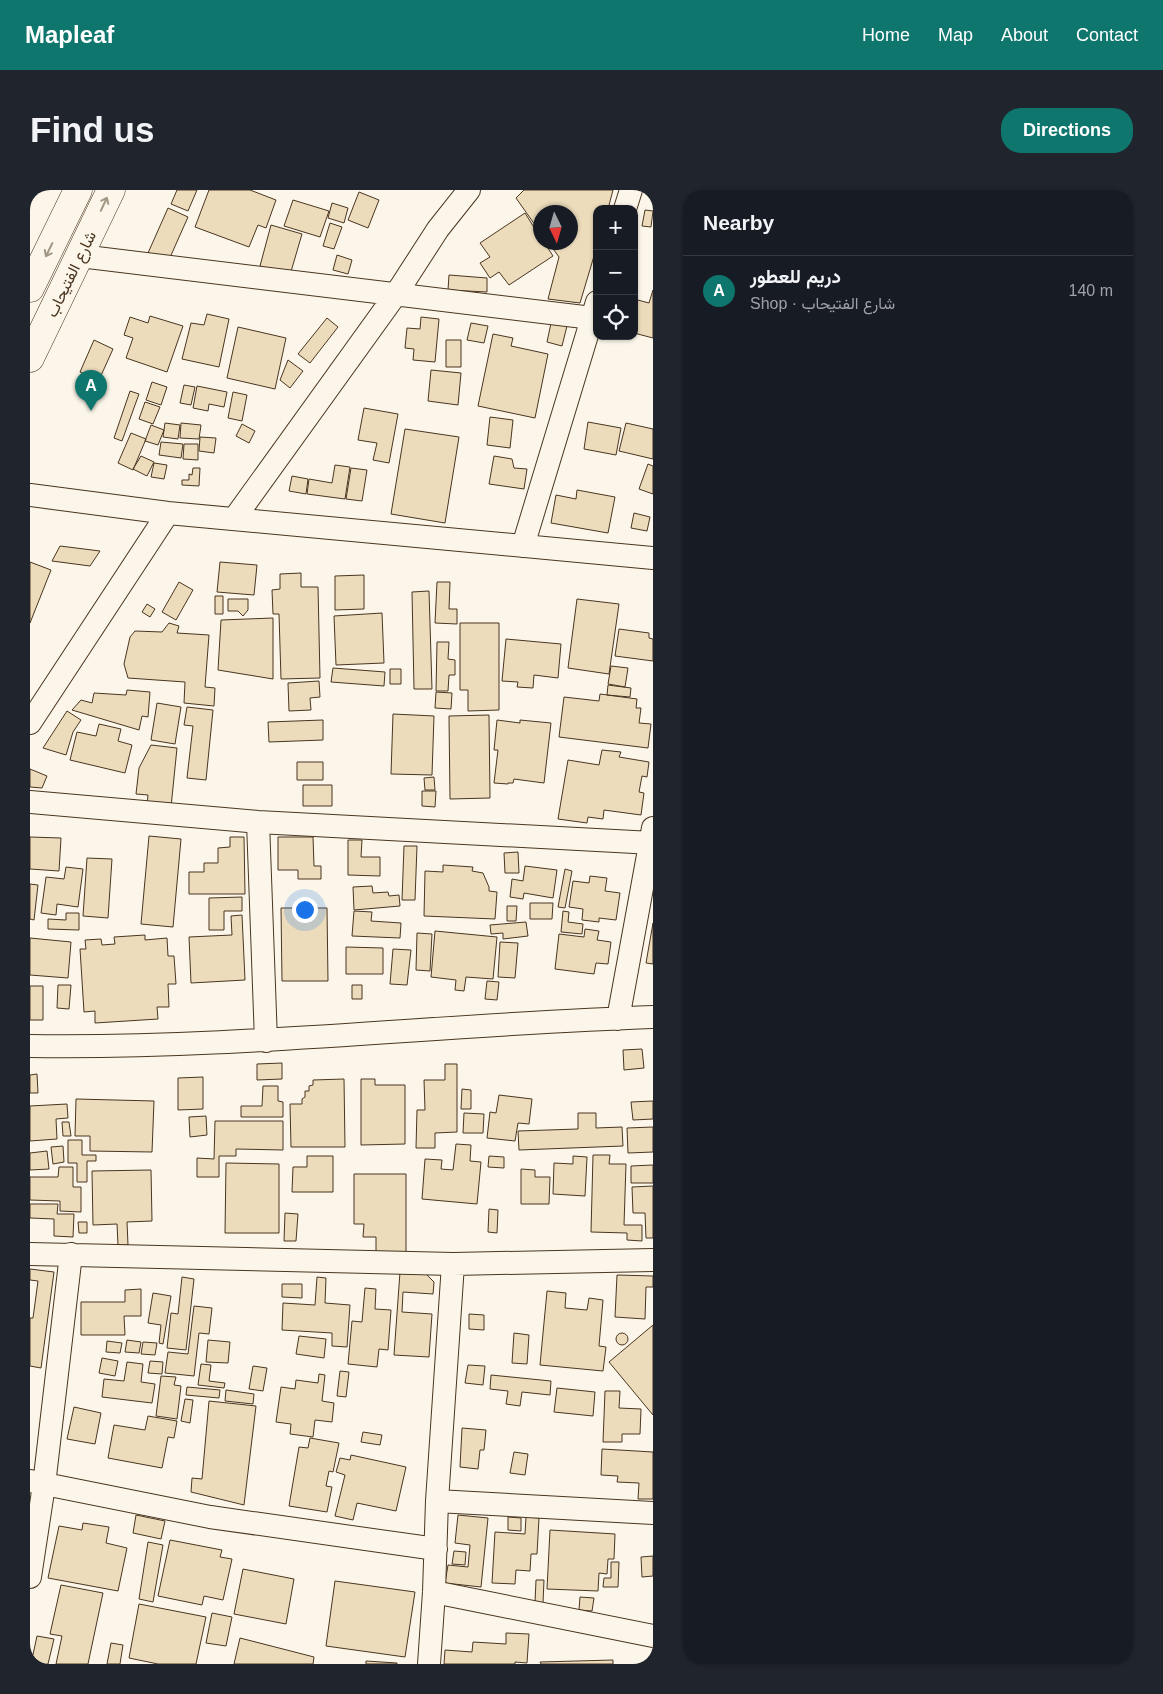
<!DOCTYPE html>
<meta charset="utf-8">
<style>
body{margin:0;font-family:Helvetica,Vazirmatn,sans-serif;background:#20242c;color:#f1f3f6}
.controls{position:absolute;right:15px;top:15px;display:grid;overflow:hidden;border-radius:10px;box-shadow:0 1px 4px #0004}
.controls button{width:45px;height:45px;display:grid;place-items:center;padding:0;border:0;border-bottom:1px solid #363941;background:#171b24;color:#f1f3f6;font:25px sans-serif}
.compass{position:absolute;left:503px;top:15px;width:45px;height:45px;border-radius:50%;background:#171b24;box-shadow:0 1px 4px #0004;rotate:175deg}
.you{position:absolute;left:274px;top:719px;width:18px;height:18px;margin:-12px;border:4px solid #fff;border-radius:50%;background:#1a73e8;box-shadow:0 0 0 8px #1a73e833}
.badge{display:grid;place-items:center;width:32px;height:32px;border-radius:50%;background:#0f766e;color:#fff;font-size:16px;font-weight:700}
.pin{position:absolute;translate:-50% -41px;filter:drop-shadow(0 1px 2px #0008)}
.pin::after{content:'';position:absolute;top:26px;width:18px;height:15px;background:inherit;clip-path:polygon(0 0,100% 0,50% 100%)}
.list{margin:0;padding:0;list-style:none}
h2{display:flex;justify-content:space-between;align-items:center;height:65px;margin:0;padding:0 20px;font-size:21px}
h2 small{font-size:16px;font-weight:400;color:#9ea1a6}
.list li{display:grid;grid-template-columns:32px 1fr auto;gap:15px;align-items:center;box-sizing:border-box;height:70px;padding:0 20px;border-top:1px solid #363941}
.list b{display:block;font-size:19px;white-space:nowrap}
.list p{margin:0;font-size:16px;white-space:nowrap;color:#9ea1a6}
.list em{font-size:16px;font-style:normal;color:#9ea1a6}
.icon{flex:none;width:28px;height:28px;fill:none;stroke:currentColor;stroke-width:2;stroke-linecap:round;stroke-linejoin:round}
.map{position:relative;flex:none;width:623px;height:1474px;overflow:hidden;border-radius:20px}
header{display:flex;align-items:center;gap:30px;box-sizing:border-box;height:70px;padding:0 25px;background:#0f766e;color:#fff}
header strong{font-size:24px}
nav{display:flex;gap:28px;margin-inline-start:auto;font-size:18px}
.intro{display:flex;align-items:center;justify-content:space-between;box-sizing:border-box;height:120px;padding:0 30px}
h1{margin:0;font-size:35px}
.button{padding:12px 22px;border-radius:20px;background:#0f766e;color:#fff;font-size:18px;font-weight:700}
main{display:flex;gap:30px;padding:0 30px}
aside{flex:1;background:#171b24;border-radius:20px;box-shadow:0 1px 4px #0004}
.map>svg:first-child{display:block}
.building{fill:#ecdcbc;stroke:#4a3520}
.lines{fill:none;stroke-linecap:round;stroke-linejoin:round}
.street-casing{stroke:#4a3520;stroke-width:24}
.secondary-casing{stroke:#4a3520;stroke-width:29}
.street{stroke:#fbf6e9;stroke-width:22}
.secondary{stroke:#fbf6e9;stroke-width:28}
.oneway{stroke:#a29684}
.labels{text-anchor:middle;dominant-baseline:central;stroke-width:4;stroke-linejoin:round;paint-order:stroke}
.street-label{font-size:16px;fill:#4a3520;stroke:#fbf6e9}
</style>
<header>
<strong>Mapleaf</strong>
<nav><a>Home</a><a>Map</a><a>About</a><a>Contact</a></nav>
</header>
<div class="intro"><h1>Find us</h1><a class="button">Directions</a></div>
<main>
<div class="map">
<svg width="623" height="1474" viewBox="0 0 623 1474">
<rect width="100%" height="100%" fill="#fbf6e9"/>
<path class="building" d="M147 0H167L158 21 141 14Z
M179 0H220L246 10 236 38 228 35 219 57 165 37Z
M494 0H583L578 19H567V56L550 113 518 109 529 67 518 52H540V22H510V42L486 8Z
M329 2 349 10 338 38 318 30Z
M263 10 299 21 290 47 254 36Z
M302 13 318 18 314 33 298 28Z
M138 18 158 27 138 72 118 63Z
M615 20 623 21 621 37 612 36Z
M495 23 510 47V52H514L523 66 479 95 469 82 460 88 450 73 460 67 450 53Z
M300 33 312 37 304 59 293 56Z
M241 35 272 44 260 85 230 76Z
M307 65 322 70 318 84 303 80Z
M419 85 457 88V102L418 100Z
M623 100V148L604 143V109L619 113Z
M177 124 199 129 189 177 152 169 161 133 174 135Z
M120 126 153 136 137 182 96 168 103 148 94 145 100 127 118 133Z
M391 127 409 129 405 172 383 170 384 159 375 158 377 138 390 139Z
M297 128 308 137 280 173 268 164Z
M441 133 458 136 454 153 437 150Z
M521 133 537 136 532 156 517 152Z
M208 137 256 148 245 199 197 188Z
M463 144 483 148 481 156 518 164 505 228 448 216Z
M64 150 83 159 69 190 50 182Z
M416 150H431V177H416Z
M258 170 273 181 260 198 250 190Z
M401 180 431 183 428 215 398 211Z
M122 192 137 197 131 215 116 210Z
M154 195 165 197 161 215 150 213Z
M167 196 197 202 194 217 179 214 178 221 163 218Z
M100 201 109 204 92 251 84 248Z
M203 202 217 205 212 231 198 228Z
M115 212 130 217 123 234 109 229Z
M334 218 368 224 359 273 343 270 347 253 328 250Z
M460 227 483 230 480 258 457 255Z
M558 232 591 238 586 265 554 259Z
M135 233 150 235 148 249 133 247Z
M151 233 171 235 169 249 150 248Z
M596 233 623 239V269L589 261Z
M212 234 225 241 219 253 206 246Z
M121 235 134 240 128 255 115 251Z
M375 239 429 247 415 333 361 324Z
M101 243 116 249 103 280 88 273Z
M170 247 186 248 184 263 169 261Z
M131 252 153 254 151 268 129 265Z
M154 254H168V270L153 269Z
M111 266 124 272 117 286 103 279Z
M464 266 482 269 484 278 497 279 494 299 459 294Z
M124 273 137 275 134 289 121 287Z
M618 274 623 276V304L609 299Z
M305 275 320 277 315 309 277 304 279 289 302 293Z
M163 278H170L169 296 152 295V290H159V284L162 285Z
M321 278 337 280 332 311 316 309Z
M262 286 278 289 276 304 259 301Z
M547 300 585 307 578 343 521 333 526 305 546 309Z
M604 323 620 327 617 341 601 338Z
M30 356 70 361 60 376 22 371Z
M0 372 21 380 0 433Z
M190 372 227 375 224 405 187 402Z
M271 383V397H288L290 488 251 489 249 424H243L242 400 250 399V384Z
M334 385V419L305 420V386Z
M149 392 163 400 146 430 132 422Z
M407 392H420L419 419H427V434L405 433Z
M399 401 402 499H384L382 402Z
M185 406H193V424H185Z
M198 409H218V420L213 426 208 421H198Z
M547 409 589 414 579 484 538 478Z
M117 414 125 419 120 427 112 422Z
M352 423 354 473 306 475 304 426Z
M243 428V489L188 480 191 430Z
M139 433 149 436 147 443 179 445 175 497 185 498 184 516 154 513 155 492 98 488 94 474 100 447 105 441 132 442Z
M430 433H469V520L438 521V500H430Z
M589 439 619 443V448L623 449V471L585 466Z
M476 449 531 454 528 488 504 485 503 498 487 497 488 492 472 491Z
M407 452H419L418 469 425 470V485H419L418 501H406Z
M581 476 598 478 595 497 578 494Z
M303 478 355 482 354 496 301 492Z
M360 479H371V494H360Z
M289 491 290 507 280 508 281 520 259 521 258 493Z
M578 495 601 498 600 507 577 505Z
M97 500 120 502 118 527 112 526 109 540 42 520 51 510 62 513 64 503 96 505Z
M406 502 422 503 421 519 405 518Z
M570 504 607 509 606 518H611L609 533 621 534 618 558 529 547 534 507 569 511Z
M127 513 151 517 145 554 121 550Z
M157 517 183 520 176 590 157 588 163 536 154 535Z
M37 521 51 530 43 542 36 565 13 558Z
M363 524 404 526 402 585 361 584Z
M459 525 460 608 420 609 419 526Z
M293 530V550L239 552 238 532Z
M467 530 490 533V530L521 533 514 593 484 589 483 593H478V594L464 593 468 560H464Z
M69 534 91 539 88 551 102 555 95 583 40 570 47 542 66 546Z
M121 555 147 558 141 617 117 615 118 605 106 604 109 578Z
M572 560 591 562 589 567 619 572 617 587 612 586 609 602 614 603 611 625 574 620 573 629 558 627 557 633 528 629 538 570 569 575Z
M267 572H293V590H267Z
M0 579 17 586 12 598 0 597Z
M404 587 405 600H395L394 588Z
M273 595H302V616H273Z
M392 601H406L405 617 392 616Z
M119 646 151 649 143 737 111 734Z
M0 647 31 648 29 681 0 679Z
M200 647H214L215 704H159V682H174V673H188V658L200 657Z
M248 647H283L284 676H291V689H268V680H248Z
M318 650H332L331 667H350V686L318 685Z
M374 656H387L385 710H372Z
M488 662 489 683H475L474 663Z
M57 668 82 669 78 728 53 726Z
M413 675 443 677 442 681 453 683 459 697V701L467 702 465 729 394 726 395 681 413 682Z
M495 676 527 680 523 708 494 703 493 709 480 707 482 689 493 691Z
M36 677 53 679 48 717 27 714 26 725 11 723 16 687 34 689Z
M535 679 542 681 535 718 528 717Z
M560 686 577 688 575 701 590 703 586 730 569 728V732L552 730 553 719 539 717 543 691 559 693Z
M0 694 8 695 4 730 0 729Z
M342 696 343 703 358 702 359 706 369 705 370 716 324 720 323 697Z
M212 707V721H194V740H179V708Z
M500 713H523L522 729H500Z
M477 716H487L486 731H477Z
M251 718H297L298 791H252Z
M324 721 342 722 341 731 371 733 370 748 322 746Z
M533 721 539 722 538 732 553 734 552 744 531 742Z
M36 723H49V740L18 739V729L36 730Z
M212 725 215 790 161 793 159 747 202 745 201 726Z
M496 732 498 746 473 749V743L461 744 460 735Z
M623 733V774L616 773Z
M555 739 569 741 567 750 581 752 578 774 566 773 564 784 525 779 529 744 554 747Z
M405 741 467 747 463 789 436 787 434 801 425 800 426 790 401 787Z
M387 743 402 744 400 781 386 780Z
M115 745V750L137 748 138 766H144L146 794H138L139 817H127L128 829 65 833V821L54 822 50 759H56L55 750 71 749 72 755 85 754 84 747Z
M0 748 41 752 38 788 0 785Z
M470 752 488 753 485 788 468 787Z
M316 757 353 758V784H316Z
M363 759 381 760 377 795 360 794Z
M457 791 469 792 467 810 455 809Z
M28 795H41L39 819 27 818Z
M322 795H332V809H322Z
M0 796H13V830H0Z
M612 859 614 878 594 880 593 860Z
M252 873V889L227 890V874Z
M415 874H427V942L405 943V958H386L387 920H395L394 890H415Z
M7 884 8 903H0V885Z
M173 887V919L148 920V888Z
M314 889 315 957H261L260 914H272V909L275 907V901H279V896L283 895V890Z
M331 889H345V895H375V954L331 955Z
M233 896H248V911L253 912V927H211V916H232Z
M432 899 441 900V919H431Z
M469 905 502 909 499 934 488 933 485 951 457 948 460 922 466 923Z
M46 909 124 911 122 962 60 961V946H45Z
M623 911V929L603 930 601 912Z
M37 914 38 928 26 929 27 949 0 951V916Z
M434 923 454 924 453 943H433Z
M548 923H566V938L592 937 593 956 489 960 488 941 548 939Z
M176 926 177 945 160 947 159 927Z
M185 931H253V960L206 959V966H189V987H167V968L184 969Z
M32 932H39L41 946H33Z
M623 937V962L598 963 597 938Z
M38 950H52V965H66V971H57V992H47V973H38Z
M426 954 441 955 440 971 451 972 447 1014 392 1009 395 969 412 970 411 979 423 980Z
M33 956 34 972 23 974 21 957Z
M17 961 19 979 0 980V963Z
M563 965H580L579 974H596L594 1035H612V1051L597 1050V1043L561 1042Z
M277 966H303V1002H262L263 977H277Z
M459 966 474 967V978L458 977Z
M543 966 557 967 555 1006 523 1004 524 973 543 974Z
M196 973 249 974V1043H195Z
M623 975V993H601V976Z
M29 977H43V997H51V1022L30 1021V1011L0 1010V987H28Z
M491 979 505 980V987H520L519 1014H491Z
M121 980 122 1031 97 1032 98 1055H88L87 1034 63 1035 62 981Z
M324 984H376V1063H346V1047H333L334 1034H324Z
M623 996V1048H616L615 1023H603L602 997Z
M0 1014H28L27 1024H44L43 1047 24 1046V1029L0 1028Z
M459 1019 468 1020 467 1043 458 1042Z
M255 1023 268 1024 266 1051H254Z
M48 1032H57V1043H49Z
M0 1079 24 1082 11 1178 0 1176V1128H3L8 1091 0 1090Z
M370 1082 396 1084 404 1092 403 1104 373 1102 372 1122 402 1124 399 1167 364 1165Z
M587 1085 623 1086V1097H616L615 1129 585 1127Z
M152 1087 164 1089 156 1160 137 1158 141 1123 148 1124Z
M287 1087 296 1088 295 1113 320 1115 317 1157 302 1156V1143L252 1140 253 1113 285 1115Z
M252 1094H272V1108L252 1107Z
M335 1098 346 1099 345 1119 361 1120 358 1160 349 1159 347 1177 318 1174 322 1131 332 1132Z
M111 1099V1126H94L95 1145H51V1112H95V1100Z
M517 1101 536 1103 535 1118 557 1120 559 1108 573 1110 569 1156 576 1157 573 1181 510 1175Z
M123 1103 141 1106 133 1154 129 1153 131 1135 118 1133Z
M164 1116 182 1118 179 1144 169 1143 164 1186 135 1183 138 1162 158 1164Z
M439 1124 454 1125V1140L439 1139Z
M623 1135V1225L579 1172Z
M484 1143 499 1145 497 1174 482 1173Z
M586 1149a6 6 0 1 1 12 0a6 6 0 1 1-12 0Z
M269 1146 296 1149 294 1168 266 1164Z
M97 1150 111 1152 109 1163 95 1162Z
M178 1150 200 1152 198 1173 176 1172Z
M77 1151 92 1153 90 1163 76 1162Z
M113 1152 127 1153 125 1165 111 1164Z
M72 1168 88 1171 85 1186 69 1183Z
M120 1171 133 1172 132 1184 118 1183Z
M97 1172 113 1174 111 1192 125 1194 122 1213 72 1207 74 1189 94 1191Z
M171 1174 181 1175 179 1191 195 1193 194 1198 168 1195Z
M438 1175 455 1176 453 1195 435 1193Z
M223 1176 237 1178 233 1201 219 1199Z
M310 1181 319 1182 316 1207 307 1206Z
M289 1184 295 1185 292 1211 304 1213 302 1232 285 1230 283 1247 260 1244 261 1234 246 1232 251 1197 265 1199 266 1190 288 1193Z
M461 1185 521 1191 520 1205 492 1202 490 1216 476 1214 478 1201 460 1199Z
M131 1186 146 1187 144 1195 151 1196 147 1229 126 1226Z
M157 1197 190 1200 189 1208 156 1205Z
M527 1198 565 1202 563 1226 524 1222Z
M196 1200 224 1204 223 1214 195 1211Z
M575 1201H590L589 1218 611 1219 610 1244H592V1252H573Z
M155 1209 163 1210 160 1233 151 1231Z
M179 1211 226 1216 214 1315 161 1302 162 1288 172 1289Z
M44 1217 71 1223 65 1254 37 1249Z
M118 1226 147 1231 144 1248 138 1247 132 1278 78 1268 84 1235 115 1240Z
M432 1238 456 1240 454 1260H450L448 1279 430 1277Z
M333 1242 352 1245 350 1255 331 1252Z
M280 1248 309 1253 303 1282 299 1281 296 1296 302 1297 297 1322 259 1316 269 1257 278 1258Z
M572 1259 623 1262V1309H608L609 1293 587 1292 588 1286 571 1285Z
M484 1262 498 1264 495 1285 480 1283Z
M321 1265 376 1277 366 1321 327 1313 323 1330 305 1326 315 1285 306 1282 310 1268 320 1270Z
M106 1325 135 1331 131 1349 103 1343Z
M428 1325 458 1328 451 1397 415 1393 418 1375 438 1377 440 1355 425 1353Z
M478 1327 491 1328V1341L478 1340Z
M496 1327 509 1328 507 1364H501L500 1381 486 1380 485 1394 462 1393 465 1342 495 1344Z
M53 1333 79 1337 76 1353 97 1358 88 1401 18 1388 29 1336 52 1340Z
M520 1340 585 1344 584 1369H578L577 1384 569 1383 568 1401 517 1399Z
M140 1350 192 1360 190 1367 202 1369 193 1410 174 1406 172 1415 128 1406Z
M118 1352 133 1355 123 1412 109 1409Z
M424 1361 436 1362 435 1375 422 1374Z
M623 1366V1386L612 1387 611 1367Z
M581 1372H589L588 1397H573L574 1388H581Z
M213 1379 264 1389 256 1434 204 1424Z
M506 1390H514L513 1413H505Z
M305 1391 385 1402 375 1467 296 1456Z
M31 1395 73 1403 58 1474H26L32 1446 20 1444Z
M550 1407 564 1408 562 1421 549 1420Z
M109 1414 176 1427 166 1474H128L99 1468Z
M182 1423 202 1427 196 1456 176 1453Z
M476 1443 499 1444 497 1473 485 1472V1474H414L415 1460 442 1462 443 1452 476 1454Z
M7 1446 24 1449 18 1474H1Z
M210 1448 284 1467 283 1474H204Z
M81 1453 93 1455 90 1474H77Z
M583 1470V1474H511L510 1472Z
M336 1471 367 1473V1474H336Z"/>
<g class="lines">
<g class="street-casing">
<path id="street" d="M595 19 601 0
M50 66 562 128
M0 305 138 323 623 368
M204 329 366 104 408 39 439 0
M493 356 567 112
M0 533 138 323
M0 612 228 632 623 653
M228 632 236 851
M588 829 623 638
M0 856C208 859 415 834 623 827
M0 1064 423 1074 623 1070
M0 1291 180 1327 406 1359
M407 1311 623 1323
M0 1387 14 1295 41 1064
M404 1402 623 1446
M399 1474 404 1402 407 1311 423 1074"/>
</g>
<g class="secondary-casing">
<path id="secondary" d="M0 98 48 0
M0 168 81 0"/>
</g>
<use href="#street" class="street"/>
<use href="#secondary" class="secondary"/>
</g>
<defs><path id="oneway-shaft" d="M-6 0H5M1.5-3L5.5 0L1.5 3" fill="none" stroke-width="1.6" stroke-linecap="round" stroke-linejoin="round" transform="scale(1.25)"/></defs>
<g class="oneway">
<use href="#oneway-shaft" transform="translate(74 14) rotate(-65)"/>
<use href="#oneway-shaft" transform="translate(19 60) rotate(116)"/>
</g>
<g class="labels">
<g class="street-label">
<text transform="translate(41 84) rotate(-64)">شارع الفتيحاب</text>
</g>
</g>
</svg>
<div class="controls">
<button>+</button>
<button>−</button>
<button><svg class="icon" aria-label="locate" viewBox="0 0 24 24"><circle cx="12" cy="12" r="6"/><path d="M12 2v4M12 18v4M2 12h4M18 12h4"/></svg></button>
</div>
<svg class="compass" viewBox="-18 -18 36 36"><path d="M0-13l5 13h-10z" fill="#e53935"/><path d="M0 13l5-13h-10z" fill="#9ea1a6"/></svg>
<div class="you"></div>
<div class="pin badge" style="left:61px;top:221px">A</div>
</div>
<aside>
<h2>Nearby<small></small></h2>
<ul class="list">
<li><span class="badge">A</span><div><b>دريم للعطور</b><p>Shop · شارع الفتيحاب</p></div><em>140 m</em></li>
</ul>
</aside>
</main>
